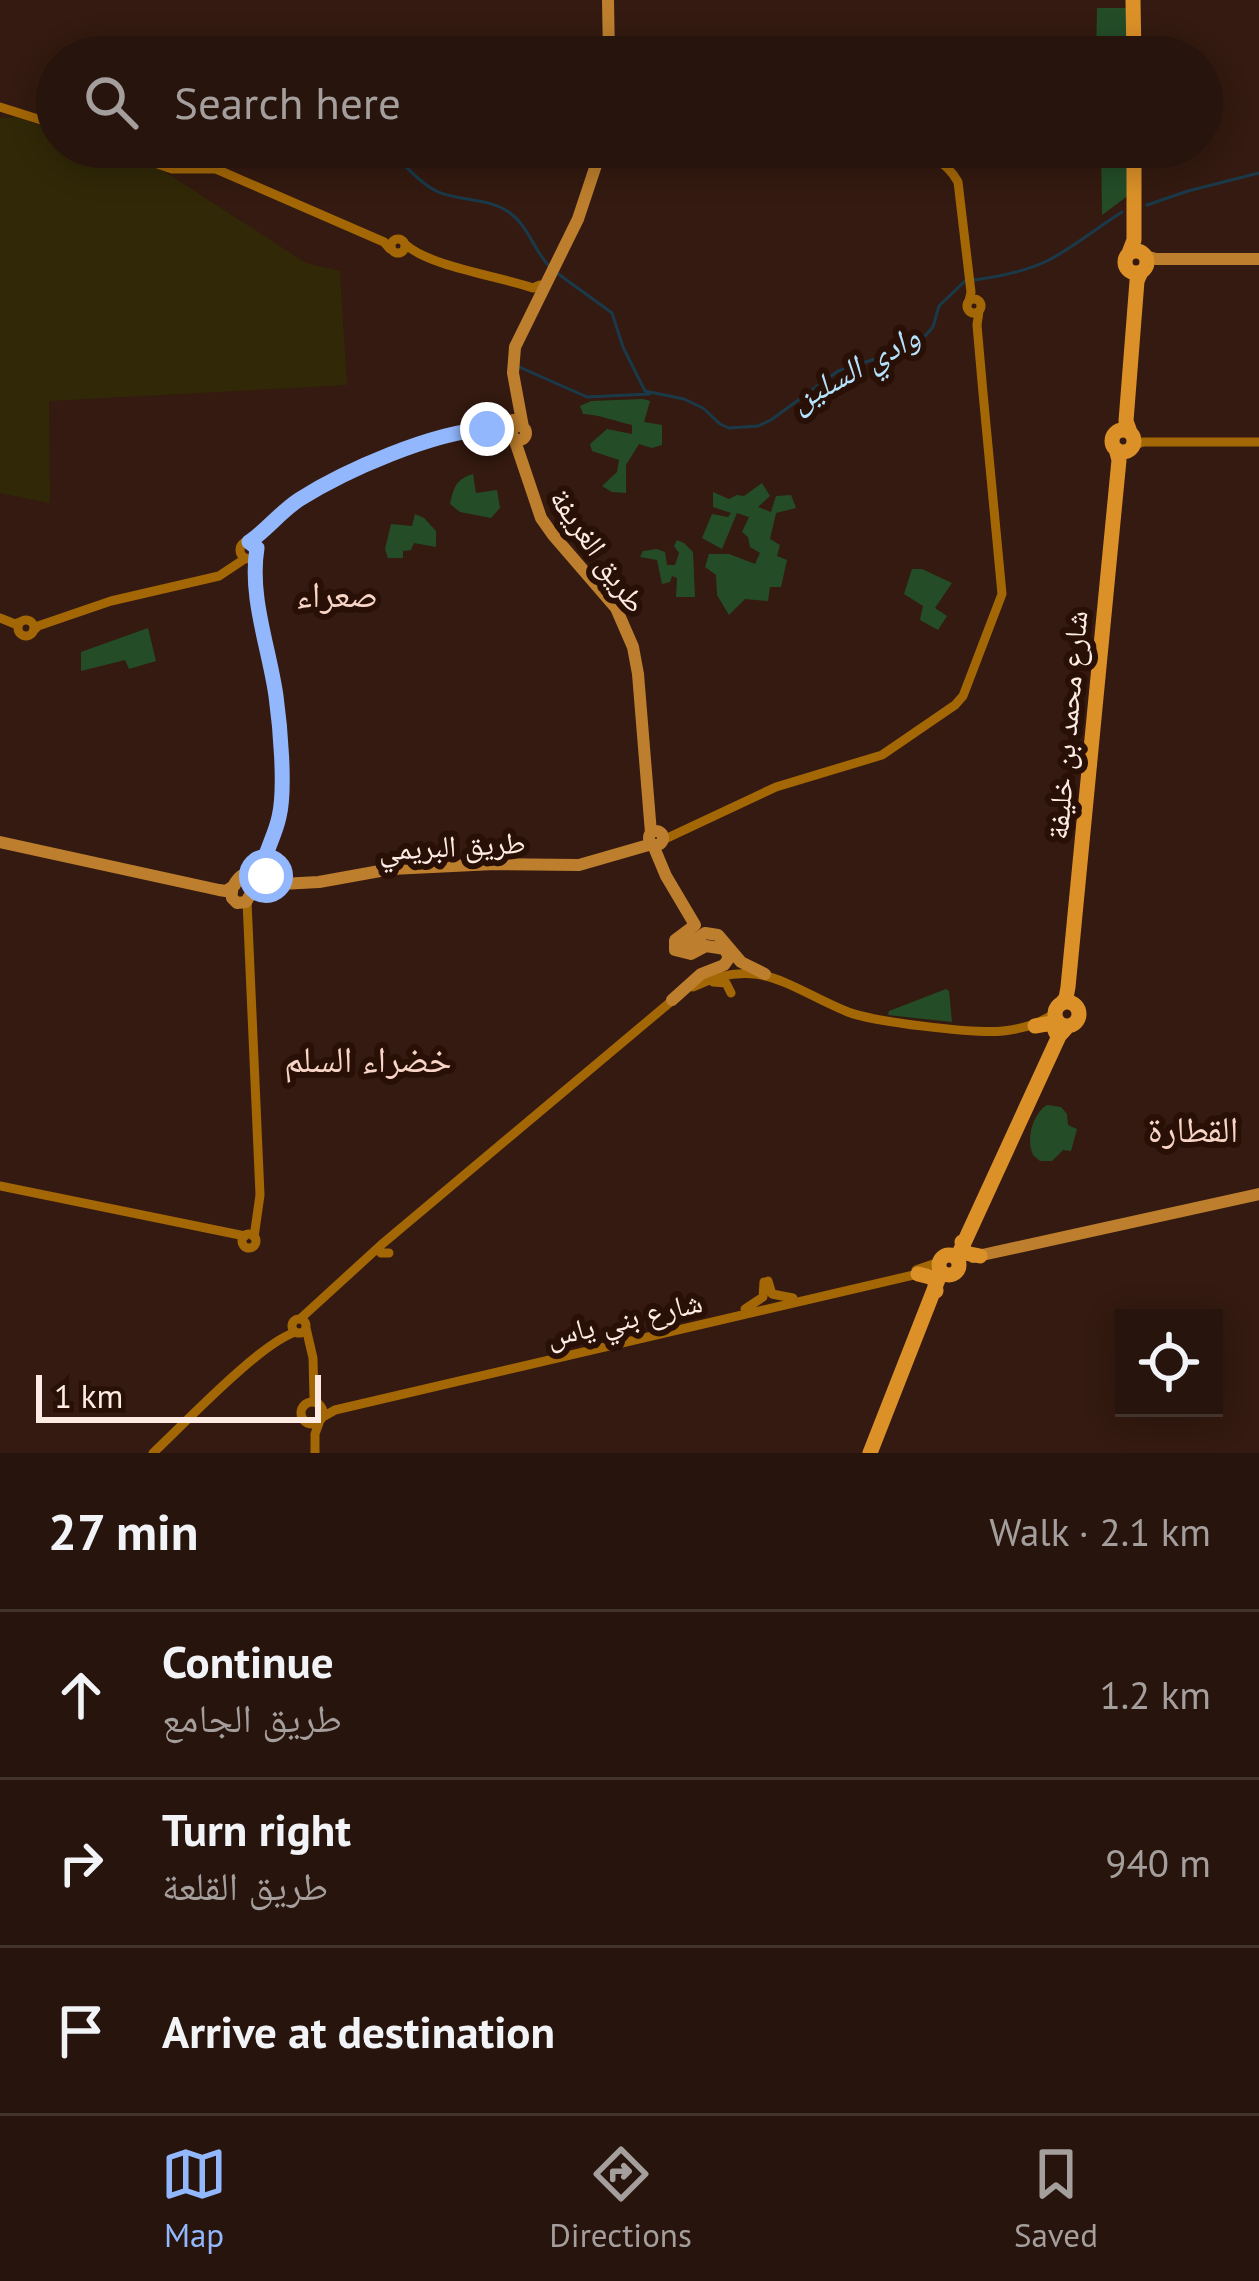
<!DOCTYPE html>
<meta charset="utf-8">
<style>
body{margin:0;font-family:"PT Sans","Noto Naskh Arabic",sans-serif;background:#2f1d15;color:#f1f3f6}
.controls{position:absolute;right:36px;bottom:36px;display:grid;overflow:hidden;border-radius:0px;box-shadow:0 6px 30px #0003}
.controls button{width:108px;height:108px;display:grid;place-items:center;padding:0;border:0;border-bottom:3px solid #43332d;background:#27140c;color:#f1f3f6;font:60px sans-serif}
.scale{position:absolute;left:36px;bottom:30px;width:285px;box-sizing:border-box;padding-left:12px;border:6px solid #fdebe4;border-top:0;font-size:33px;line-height:42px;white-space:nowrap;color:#fdebe4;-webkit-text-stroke:9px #291007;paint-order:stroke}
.stop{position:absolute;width:36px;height:36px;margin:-27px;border:9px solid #92b7fd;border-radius:50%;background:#fff}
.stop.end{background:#92b7fd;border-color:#fff;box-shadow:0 3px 12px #0008}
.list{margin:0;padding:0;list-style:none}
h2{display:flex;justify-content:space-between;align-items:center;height:156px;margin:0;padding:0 48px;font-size:51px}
h2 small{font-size:39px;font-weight:400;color:#a49e9d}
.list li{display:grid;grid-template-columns:78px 1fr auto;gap:36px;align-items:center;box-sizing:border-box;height:168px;padding:0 48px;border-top:3px solid #43332d}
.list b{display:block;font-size:45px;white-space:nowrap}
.list p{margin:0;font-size:39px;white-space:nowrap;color:#a49e9d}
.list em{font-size:39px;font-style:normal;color:#a49e9d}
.icon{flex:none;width:66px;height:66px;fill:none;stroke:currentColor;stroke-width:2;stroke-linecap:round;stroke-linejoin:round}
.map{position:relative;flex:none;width:1259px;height:1453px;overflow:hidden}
.search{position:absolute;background:#27140c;box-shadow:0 6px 30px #0003;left:36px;right:36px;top:36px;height:132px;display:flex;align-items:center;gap:30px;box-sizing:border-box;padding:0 42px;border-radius:66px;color:#a49e9d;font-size:45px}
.sheet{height:660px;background:#27140c}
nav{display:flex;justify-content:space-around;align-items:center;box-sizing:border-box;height:168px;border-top:3px solid #43332d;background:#27140c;font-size:33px;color:#a49e9d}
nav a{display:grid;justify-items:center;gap:6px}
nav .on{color:#92b7fd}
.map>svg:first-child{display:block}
.green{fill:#244d27}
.sand{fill:#312807}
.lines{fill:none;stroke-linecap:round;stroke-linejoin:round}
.stream{stroke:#1a3a4a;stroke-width:3}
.secondary{stroke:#a46706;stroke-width:9}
.primary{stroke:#bd7f2d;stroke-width:12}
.highway{stroke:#dc9128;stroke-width:15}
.route{stroke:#92b7fd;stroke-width:15}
.labels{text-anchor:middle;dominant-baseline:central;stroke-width:12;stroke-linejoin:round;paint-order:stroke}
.street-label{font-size:30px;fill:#fdebe4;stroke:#291007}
.water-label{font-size:33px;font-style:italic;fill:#b5e3fd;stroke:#291007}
.quarter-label{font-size:36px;fill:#f9d5c7;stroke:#291007}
</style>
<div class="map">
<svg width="1259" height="1453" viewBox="0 0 1259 1453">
<rect width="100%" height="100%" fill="#341a10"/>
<path class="green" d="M1097 8H1130V57H1096Z
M1101 147H1129V195L1102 215Z
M643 399 650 401 644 422 662 425V445L652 448 639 444 626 465V493L612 492 602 486 617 472 619 460 592 451 590 444 607 429 632 434V425C615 421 600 415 583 414L580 406 591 401Z
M473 474 476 493 497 490 500 508 491 518 460 512 450 504C454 487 456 479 473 474Z
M762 483 770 496 758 507 771 512 776 496 791 495 796 508 776 513 770 539 780 545 777 556 787 560 781 587H770L768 601 745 599 729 615 717 595 716 575 705 567 709 554H729L755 564 760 553 750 547 748 537 742 532 749 517 737 513 722 549 702 538 712 514 728 517 731 513 713 507V492L729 499 737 495 744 496Z
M415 514 424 518 436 531V547L414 543 411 550 403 551V558H388L385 549 391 524 412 526Z
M677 540 684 543 693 552 695 597H676L677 578 672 576 670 582 662 584 657 560 640 557 643 551 657 549 665 552 667 565H675L679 553 674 546Z
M912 569H922L952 583 935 608 947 616 938 630 920 620 923 606 904 594Z
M148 628 156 661 129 669 125 660 81 671V652Z
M946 989 949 991 952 1022 888 1015 889 1011Z
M1047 1105 1061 1107 1067 1114 1068 1125 1077 1129 1071 1151 1063 1150 1052 1161H1040L1033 1155C1026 1140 1032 1114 1047 1105Z"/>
<path class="sand" d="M17 117 57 131V147H102L156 166 306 263 340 271 347 385 49 401 50 503 0 493V118Z"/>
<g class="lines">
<path class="stream" d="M384 147C402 160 416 181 436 191 459 202 489 197 510 213 529 227 534 251 550 267
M1147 205 1188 191 1259 173
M557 273 612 313 623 347 645 391 684 399 703 408 720 424 729 428 758 426 771 420 838 371 875 359 908 341 925 336 933 327 939 306 965 281C992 278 1023 273 1049 260 1074 247 1098 227 1122 212
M517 366 587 397 650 394"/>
<path class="secondary" d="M0 107 57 125
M109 147 172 169H216L384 242 390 249
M898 147C924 153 944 157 958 182L971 292 969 301
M391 246a7 7 0 1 1 14 0a7 7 0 1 1-14 0Z
M405 244C430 267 499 276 533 288L540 285
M967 306a7 7 0 1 1 14 0a7 7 0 1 1-14 0Z
M1132 446 1143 442H1259
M240 550a9 9 0 1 1 18 0a9 9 0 1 1-18 0Z
M249 542C267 530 281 511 300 499 344 471 433 432 484 430
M256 555 259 612 277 705 282 795 279 817 261 861
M0 618 15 624 20 622
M18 628a8 8 0 1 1 16 0a8 8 0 1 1-16 0Z
M33 631 38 626 111 601 219 576 246 558
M663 840 776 787 882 755 955 705 963 696 1002 594 983 393 977 325 979 311
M247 901 260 1195 254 1237
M713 982 726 983 731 993
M693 987C759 954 789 988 848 1012 874 1022 976 1034 1003 1031 1021 1029 1041 1023 1055 1013
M0 1186 245 1236
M242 1241a7 7 0 1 1 14 0a7 7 0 1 1-14 0Z
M381 1253H389
M916 1270 939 1262
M768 1281 772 1294 793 1298
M745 1309 763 1297 764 1282
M292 1326a7 7 0 1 1 14 0a7 7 0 1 1-14 0Z
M300 1319 381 1245 674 999
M306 1328 313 1358 314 1398 318 1403
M301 1413a11 11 0 1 1 22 0a11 11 0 1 1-22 0Z
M321 1418 335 1410 922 1273
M153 1453C183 1425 261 1342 296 1332
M315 1453V1434L319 1423"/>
<path class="primary" d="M608 0 609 57
M1145 256 1156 259H1259
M512 433a7 7 0 1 1 14 0a7 7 0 1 1-14 0Z
M523 427 513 373 515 347 578 219 602 147
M479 430 507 428 513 420
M514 438 541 518 553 535 616 608 633 647 638 674 651 833
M649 838a7 7 0 1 1 14 0a7 7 0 1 1-14 0Z
M0 842 219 890 226 891 235 885
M653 845 666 876 695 925 675 940V950L691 954 706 946 725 949 729 958 724 965 701 974 672 1000
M263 856 262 872 277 880
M248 873 255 878V886L246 902 237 903 232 898C230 887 238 875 248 873Z
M254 889 263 885 319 882 391 869 494 864 579 865 652 844
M677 944 682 949 705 933 718 935 741 962 765 974
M973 1257 1259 1194"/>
<path class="highway" d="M1133 0 1134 57
M1125 262a11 11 0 1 1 22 0a11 11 0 1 1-22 0Z
M1129 253 1134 240V147
M1112 441a11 11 0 1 1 22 0a11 11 0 1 1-22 0Z
M1130 432 1126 421 1137 281 1141 272
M1055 1014a12 12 0 1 1 24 0a12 12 0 1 1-24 0Z
M1061 1004 1066 998 1068 987 1119 460 1116 449
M1035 1026 1052 1023 1056 1033
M962 1242 965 1253 980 1256
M939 1265a10 10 0 1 1 20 0a10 10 0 1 1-20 0Z
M957 1258 1059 1036 1068 1026
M918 1274 934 1278 936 1291
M870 1453 941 1272"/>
</g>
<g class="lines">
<path class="route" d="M266 876 262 870C265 851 275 836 279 817 286 789 280 725 276 696 269 647 249 597 257 548L249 542C267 530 281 511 300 499 346 470 433 432 487 429"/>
</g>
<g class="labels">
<g class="street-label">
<text transform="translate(599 550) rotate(55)">طريق الغريفة</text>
<text transform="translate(1066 725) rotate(-85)">شارع محمد بن خليفة</text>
<text transform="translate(452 845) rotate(-3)">طريق البريمي</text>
<text transform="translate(624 1318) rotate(-13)">شارع بني ياس</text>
</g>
<g class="water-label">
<text transform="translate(854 367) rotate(-29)">وادي السلين</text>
</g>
<g class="quarter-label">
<text x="337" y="593">صعراء</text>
<text x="368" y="1058">خضراء السلم</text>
<text x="1193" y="1128">القطارة</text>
</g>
</g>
</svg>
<div class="controls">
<button><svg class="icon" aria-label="locate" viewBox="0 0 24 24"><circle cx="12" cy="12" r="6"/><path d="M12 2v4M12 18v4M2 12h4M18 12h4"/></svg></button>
</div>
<div class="scale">1 km</div>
<div class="stop" style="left:266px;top:876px"></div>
<div class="stop end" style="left:487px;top:429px"></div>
<div class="search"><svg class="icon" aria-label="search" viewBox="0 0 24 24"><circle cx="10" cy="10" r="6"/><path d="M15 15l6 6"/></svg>Search here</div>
</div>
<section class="sheet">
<h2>27 min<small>Walk · 2.1 km</small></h2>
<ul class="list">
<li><svg class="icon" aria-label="ahead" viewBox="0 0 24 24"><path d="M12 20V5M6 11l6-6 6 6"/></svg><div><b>Continue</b><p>طريق الجامع</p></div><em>1.2 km</em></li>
<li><svg class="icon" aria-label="right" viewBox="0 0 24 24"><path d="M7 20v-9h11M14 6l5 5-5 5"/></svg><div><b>Turn right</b><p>طريق القلعة</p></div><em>940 m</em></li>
<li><svg class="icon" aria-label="arrive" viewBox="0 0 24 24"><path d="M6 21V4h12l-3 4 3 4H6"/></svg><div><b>Arrive at destination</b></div></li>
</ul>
</section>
<nav>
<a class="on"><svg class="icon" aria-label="map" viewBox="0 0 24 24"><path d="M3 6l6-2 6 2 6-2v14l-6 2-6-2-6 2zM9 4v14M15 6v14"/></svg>Map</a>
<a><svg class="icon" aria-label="directions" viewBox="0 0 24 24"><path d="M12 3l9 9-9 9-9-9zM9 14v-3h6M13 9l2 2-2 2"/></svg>Directions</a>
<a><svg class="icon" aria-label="saved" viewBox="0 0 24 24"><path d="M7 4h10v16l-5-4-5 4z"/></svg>Saved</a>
</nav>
